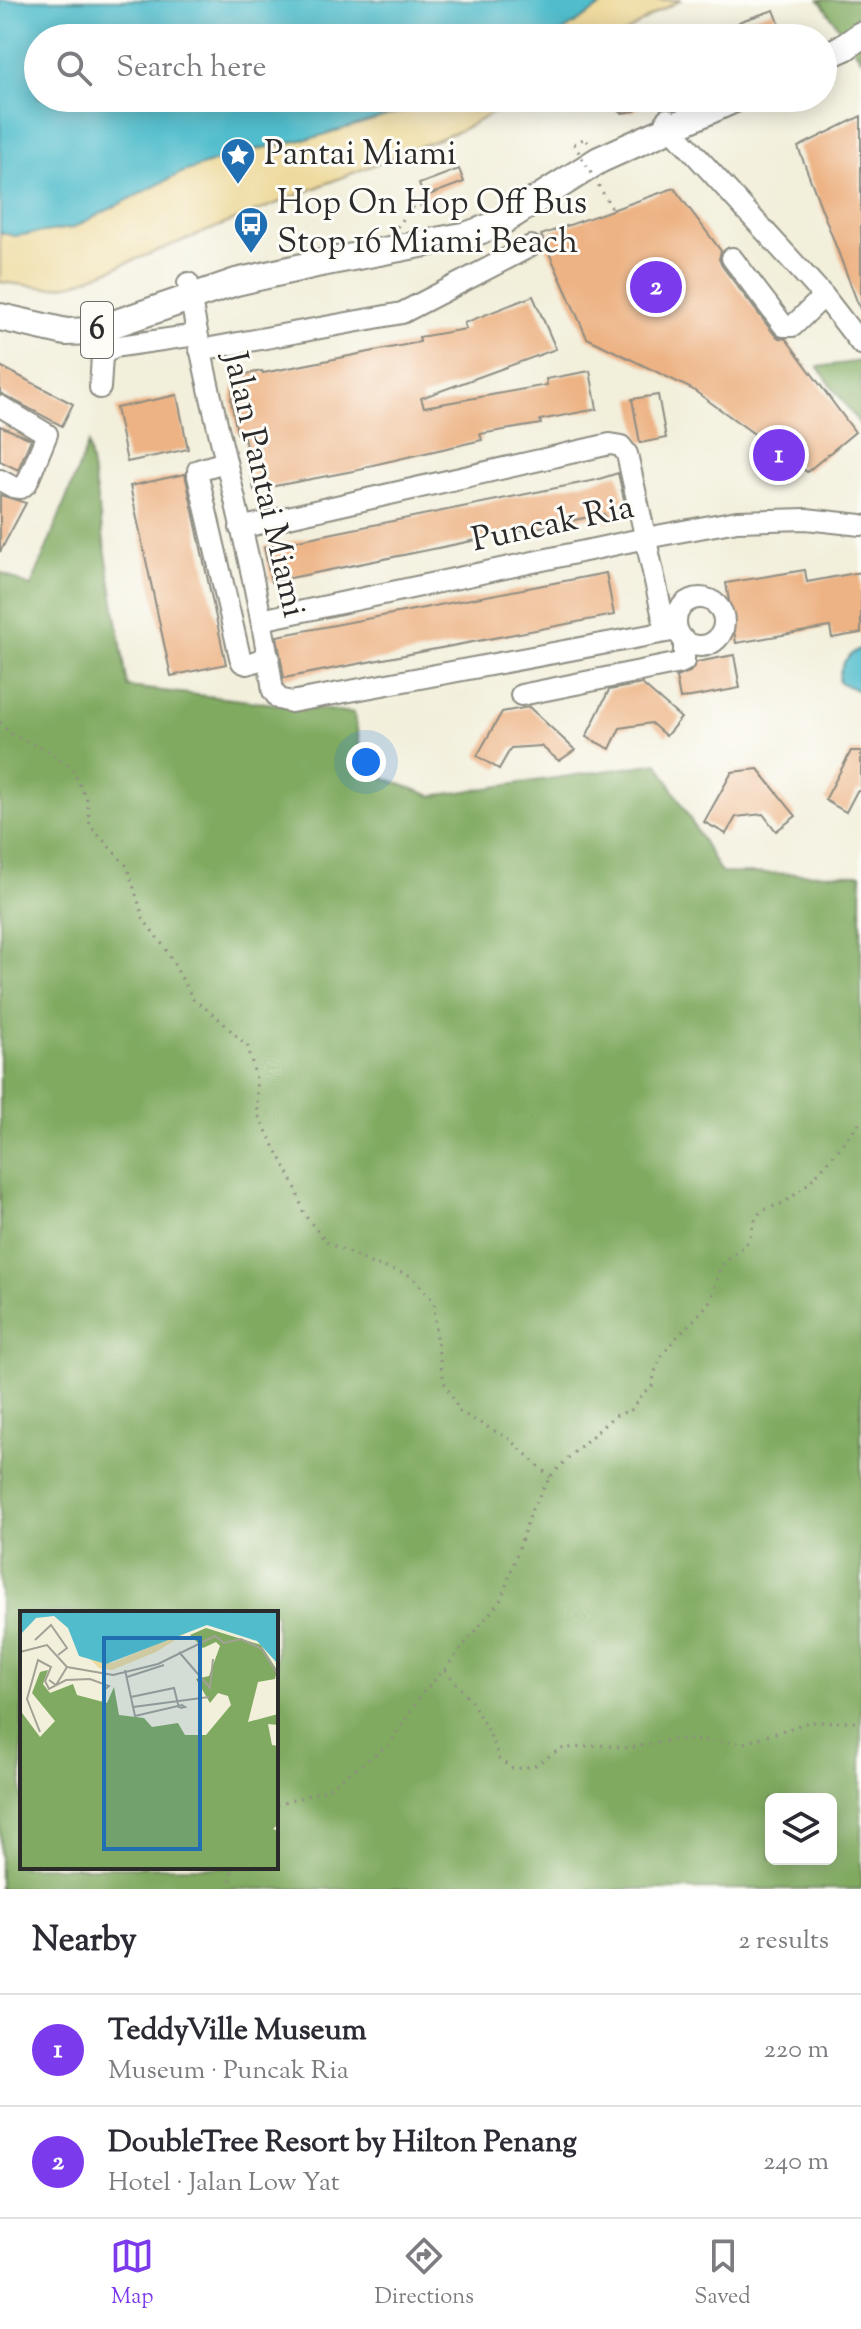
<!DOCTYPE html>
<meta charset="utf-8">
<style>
body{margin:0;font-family:"Sorts Mill Goudy",serif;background:#f7f7f7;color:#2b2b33}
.controls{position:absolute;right:24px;bottom:24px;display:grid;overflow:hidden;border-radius:12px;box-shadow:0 4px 20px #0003}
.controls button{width:72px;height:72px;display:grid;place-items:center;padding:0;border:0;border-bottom:2px solid #e1e1e2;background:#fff;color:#2b2b33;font:40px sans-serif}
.you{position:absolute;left:366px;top:762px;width:28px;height:28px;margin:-20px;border:6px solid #fff;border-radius:50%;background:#1a73e8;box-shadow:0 0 0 12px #1a73e833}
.badge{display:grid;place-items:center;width:52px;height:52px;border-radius:50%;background:#7c3aed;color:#fff;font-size:26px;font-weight:700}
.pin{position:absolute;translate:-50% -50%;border:4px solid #fff;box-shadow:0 2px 8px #0006}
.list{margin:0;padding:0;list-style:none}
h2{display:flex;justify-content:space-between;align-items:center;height:104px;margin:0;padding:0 32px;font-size:34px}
h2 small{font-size:26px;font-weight:400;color:#7c7c81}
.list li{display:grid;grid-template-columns:52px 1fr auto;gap:24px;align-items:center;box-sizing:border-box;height:112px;padding:0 32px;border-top:2px solid #e1e1e2}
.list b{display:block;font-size:30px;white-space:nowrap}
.list p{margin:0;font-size:26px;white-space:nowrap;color:#7c7c81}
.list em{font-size:26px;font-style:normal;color:#7c7c81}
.icon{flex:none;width:44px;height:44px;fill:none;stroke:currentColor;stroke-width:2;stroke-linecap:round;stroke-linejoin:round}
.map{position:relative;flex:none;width:861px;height:1889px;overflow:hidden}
.search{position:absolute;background:#fff;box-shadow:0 4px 20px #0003;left:24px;right:24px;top:24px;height:88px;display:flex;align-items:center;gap:20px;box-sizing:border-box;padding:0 28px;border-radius:44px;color:#7c7c81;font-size:30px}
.sheet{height:328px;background:#fff}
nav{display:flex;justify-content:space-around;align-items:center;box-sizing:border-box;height:112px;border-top:2px solid #e1e1e2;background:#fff;font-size:22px;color:#7c7c81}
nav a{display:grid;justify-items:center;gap:4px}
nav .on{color:#7c3aed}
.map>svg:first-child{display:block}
.forest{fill:#80aa61;stroke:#566a46;stroke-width:2;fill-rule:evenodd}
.sand{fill:#eeda9e;stroke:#8c8264;stroke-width:2}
.water{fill:#51bdcc;stroke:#3e747c;stroke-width:2}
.building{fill:#edb384}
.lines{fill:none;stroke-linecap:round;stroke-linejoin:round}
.minor-casing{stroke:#8e8d83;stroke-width:24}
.major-casing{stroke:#8e8d83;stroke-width:30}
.path{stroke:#8e8d83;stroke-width:3;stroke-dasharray:2 6;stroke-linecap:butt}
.minor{stroke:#fff;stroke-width:20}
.major{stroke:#fff;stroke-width:26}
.path-bridge{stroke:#8e8d83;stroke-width:3;stroke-dasharray:2 6;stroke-linecap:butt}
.labels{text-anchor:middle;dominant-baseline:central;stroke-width:6;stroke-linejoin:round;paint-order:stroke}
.shield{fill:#fdfcf7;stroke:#6a6a68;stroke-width:2}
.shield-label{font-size:32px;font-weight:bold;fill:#2b2b2b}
.poi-label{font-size:34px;fill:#2b2b2b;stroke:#fdfcf7;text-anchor:start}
.street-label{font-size:34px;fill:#2b2b2b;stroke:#fdfcf7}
.inset-road{fill:none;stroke:#a2a195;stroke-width:2}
.view{fill:#1f6fb2;fill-opacity:0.15;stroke:#1f6fb2;stroke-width:4}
.inset-edge{fill:none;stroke:#2b2b2b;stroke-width:4}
</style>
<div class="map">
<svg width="861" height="1889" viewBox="0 0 861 1889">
<rect width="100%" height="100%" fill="#fdfcf7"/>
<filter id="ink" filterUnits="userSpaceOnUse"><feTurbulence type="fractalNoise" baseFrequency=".0125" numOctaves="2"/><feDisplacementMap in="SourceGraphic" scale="16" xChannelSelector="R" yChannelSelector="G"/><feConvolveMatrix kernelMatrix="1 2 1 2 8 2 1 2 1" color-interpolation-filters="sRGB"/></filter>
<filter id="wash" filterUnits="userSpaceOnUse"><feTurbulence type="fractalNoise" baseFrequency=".006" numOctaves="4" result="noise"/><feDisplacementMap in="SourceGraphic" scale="32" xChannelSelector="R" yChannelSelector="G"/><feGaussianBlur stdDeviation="1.8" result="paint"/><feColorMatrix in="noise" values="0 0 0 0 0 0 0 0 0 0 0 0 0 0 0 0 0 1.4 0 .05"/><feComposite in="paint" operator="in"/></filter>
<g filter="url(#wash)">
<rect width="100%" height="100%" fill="#f2efdb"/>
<path class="forest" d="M819 0H861V58Z
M861 361V426L818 367Z
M88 444 128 687 354 713 365 771 432 796 658 763 721 873 861 874V1889H0V572L31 587ZM22 1613H276V1867H22ZM771 1799H831V1859H771Z"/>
<path class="sand" d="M610 0H681L657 12 618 38H553Z
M446 98H521L461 130 74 284 50 288 0 282V232L14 236 72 228 181 173 239 153 316 137Z"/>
<path class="water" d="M0 0H610L553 38H38V98H446L316 137 239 153 181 173 72 228 14 236 0 232Z
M861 648V692L839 682C839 665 846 656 861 648Z"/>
<g id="blocks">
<path class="building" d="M774 10 785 38H716L741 21Z
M599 98H651L635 111 622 113Z
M861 116V308L860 309 798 147Z
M459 169 464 182 424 197 419 184Z
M674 188 721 251 719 259 722 266 774 334 779 338 786 339 855 432 807 472 692 389 587 338 541 235Z
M533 296 556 349 421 398 424 407 547 385 546 379 590 371 597 409 540 420 541 424 480 434 482 440 364 467V469L254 490 243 432 237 433 231 400 233 387 247 374 262 371 263 373 420 342 419 337 466 329 464 323Z
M0 366 73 404 62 426 0 393Z
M177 395 188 449 127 462 116 408Z
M658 395 666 438 640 443 632 399Z
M0 426 31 439 18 470 0 461Z
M618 473 628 517 606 522 604 514 271 582 264 547 596 480Z
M185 474 226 664 171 676 130 486Z
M0 495 26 503 0 552Z
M805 570 807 582 861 572V633L832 638 830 627 736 643 726 583Z
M606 573 614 615 284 678 277 636Z
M734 655 740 688 680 699 676 677 690 672 697 662Z
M642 684 681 718 666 736 651 723 620 728 610 749 586 737 609 690Z
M529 707 575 750 559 761 541 746 511 748 499 769 477 756 502 712Z
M851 751H861V791H857L846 812 825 800Z
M758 769 796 816 776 831 763 814 736 817 726 834 704 822 732 772Z"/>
</g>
</g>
<g filter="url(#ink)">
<use href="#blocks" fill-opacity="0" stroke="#8e8d83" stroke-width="2"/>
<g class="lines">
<g class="minor-casing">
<path id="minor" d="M667 119 671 128 824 296 861 344
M732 258 784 326H793L824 296
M188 283C211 420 254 554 273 691L279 699 291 702 677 630
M200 350 402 313 531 246
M100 388 102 356 113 347 196 335
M0 406 47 434 27 483 21 488 13 487 0 480
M225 462 198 470V476L240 657 242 662 247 664 269 657
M240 528 610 444 621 446 627 454 666 631
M676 622a24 24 0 1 1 48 0a24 24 0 1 1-48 0Z
M261 620 646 538 737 521 806 519 861 525
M521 695 680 663 684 661V641"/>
</g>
<g class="major-casing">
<path id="major" d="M823 57 845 47 861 35
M0 317 66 332 93 331 236 282 316 264 468 235 498 224 599 160 737 98"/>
</g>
<path class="path" d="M574 144 585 138 588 142
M397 227 412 208 438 201
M0 722 9 733 47 750 72 768 87 800 90 826 127 866 144 920 165 948 193 999 217 1017 248 1047 256 1079 258 1115 295 1186 304 1214 326 1242 370 1263 412 1276 434 1302 436 1337 444 1382 460 1412 511 1440 550 1477
M445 1670 472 1702 492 1739 499 1759 513 1769 534 1766 560 1749 600 1745 629 1748 675 1739 744 1743 809 1722H861
M276 1805 326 1790 390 1744 423 1692 445 1669 502 1598 532 1509 550 1477 572 1454 614 1416 631 1410 642 1394 653 1385C654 1351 688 1329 707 1305 715 1295 715 1281 720 1270 726 1258 737 1254 746 1244 753 1235 752 1218 762 1211 768 1207 778 1206 785 1202 816 1181 837 1150 861 1121
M229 1889 233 1867"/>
<use href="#minor" class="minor"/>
<use href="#major" class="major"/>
<path class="path-bridge" d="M574 144 613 210"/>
</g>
</g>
<defs>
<g id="sight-pin" transform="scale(1.8)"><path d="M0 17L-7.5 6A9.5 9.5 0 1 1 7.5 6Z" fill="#1f6fb2" stroke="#fdfcf7"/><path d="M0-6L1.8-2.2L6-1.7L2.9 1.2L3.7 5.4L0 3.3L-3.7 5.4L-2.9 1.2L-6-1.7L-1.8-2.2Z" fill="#fff"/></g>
<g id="bus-pin" transform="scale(1.8)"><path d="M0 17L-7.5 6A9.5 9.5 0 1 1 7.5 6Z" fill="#1f6fb2" stroke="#fdfcf7"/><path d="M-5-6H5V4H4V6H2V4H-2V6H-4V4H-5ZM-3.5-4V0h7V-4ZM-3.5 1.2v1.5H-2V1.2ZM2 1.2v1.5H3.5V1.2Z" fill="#fff"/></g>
</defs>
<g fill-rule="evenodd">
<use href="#sight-pin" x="238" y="155"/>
<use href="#bus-pin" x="251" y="224"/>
</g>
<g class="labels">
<rect class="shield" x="81" y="302" width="32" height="56" rx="6"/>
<g class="shield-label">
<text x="97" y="330">6</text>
</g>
<g class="poi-label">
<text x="264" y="155">Pantai Miami</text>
<text x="277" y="204">Hop On Hop Off Bus<tspan x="277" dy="39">Stop 16 Miami Beach</tspan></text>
</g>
<g class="street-label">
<text transform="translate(263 485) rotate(77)">Jalan Pantai Miami</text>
<text transform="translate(553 525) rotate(-12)">Puncak Ria</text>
</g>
</g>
<g transform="translate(20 1611)">
<rect width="258" height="258" fill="#f2efdb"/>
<path d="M186 17 241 34 257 59 255 68 238 71 228 111 258 103V114L248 113 252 134 258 135V213L253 218 258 220V257H0V99L20 126 35 110 12 82 20 61 28 59 23 73 30 82 53 73 57 84 87 92 94 76 99 104 124 107 132 116 158 112 165 124H186L211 94 208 85 198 82 190 92 176 68 189 65 200 35 196 31 183 37 170 24Z" fill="#80aa61"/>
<path d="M176 16 136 41 92 59 79 57 70 48 92 52Z" fill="#eeda9e"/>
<path d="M0 1H258V53L237 30 187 14 86 53 59 45 48 17 34 5 16 7 0 24Z" fill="#51bdcc"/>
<path class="inset-road" d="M15 29 31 14 47 37 38 44M0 41 27 34 47 56 93 64 138 53 195 25 204 32 221 28 242 38 258 64M159 41 190 77 193 48M105 59 115 105 162 94 165 96 160 97M107 66 144 54M29 69 36 74 47 56M111 86 154 77 159 97M113 96 189 86M20 121 7 88 18 49 31 56 25 70 29 78 46 69 70 68 89 75 83 80"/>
<path class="view" d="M84 27H180V238H84Z"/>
<rect width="258" height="258" class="inset-edge"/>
</g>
</svg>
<div class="controls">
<button><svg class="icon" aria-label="layers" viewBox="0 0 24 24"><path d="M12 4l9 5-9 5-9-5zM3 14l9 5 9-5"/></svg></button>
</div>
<div class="you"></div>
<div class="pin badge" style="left:779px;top:455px">1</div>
<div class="pin badge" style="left:656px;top:287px">2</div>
<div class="search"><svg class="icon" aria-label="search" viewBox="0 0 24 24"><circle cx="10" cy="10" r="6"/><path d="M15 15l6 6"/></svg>Search here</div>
</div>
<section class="sheet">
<h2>Nearby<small>2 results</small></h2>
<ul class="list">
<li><span class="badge">1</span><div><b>TeddyVille Museum</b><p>Museum · Puncak Ria</p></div><em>220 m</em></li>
<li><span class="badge">2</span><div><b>DoubleTree Resort by Hilton Penang</b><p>Hotel · Jalan Low Yat</p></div><em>240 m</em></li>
</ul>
</section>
<nav>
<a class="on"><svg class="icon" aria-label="map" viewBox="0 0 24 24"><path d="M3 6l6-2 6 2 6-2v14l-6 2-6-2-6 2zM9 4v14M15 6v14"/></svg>Map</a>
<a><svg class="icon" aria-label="directions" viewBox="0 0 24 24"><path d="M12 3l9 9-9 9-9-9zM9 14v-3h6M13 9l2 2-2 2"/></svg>Directions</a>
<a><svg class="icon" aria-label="saved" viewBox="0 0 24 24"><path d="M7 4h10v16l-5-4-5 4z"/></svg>Saved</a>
</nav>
